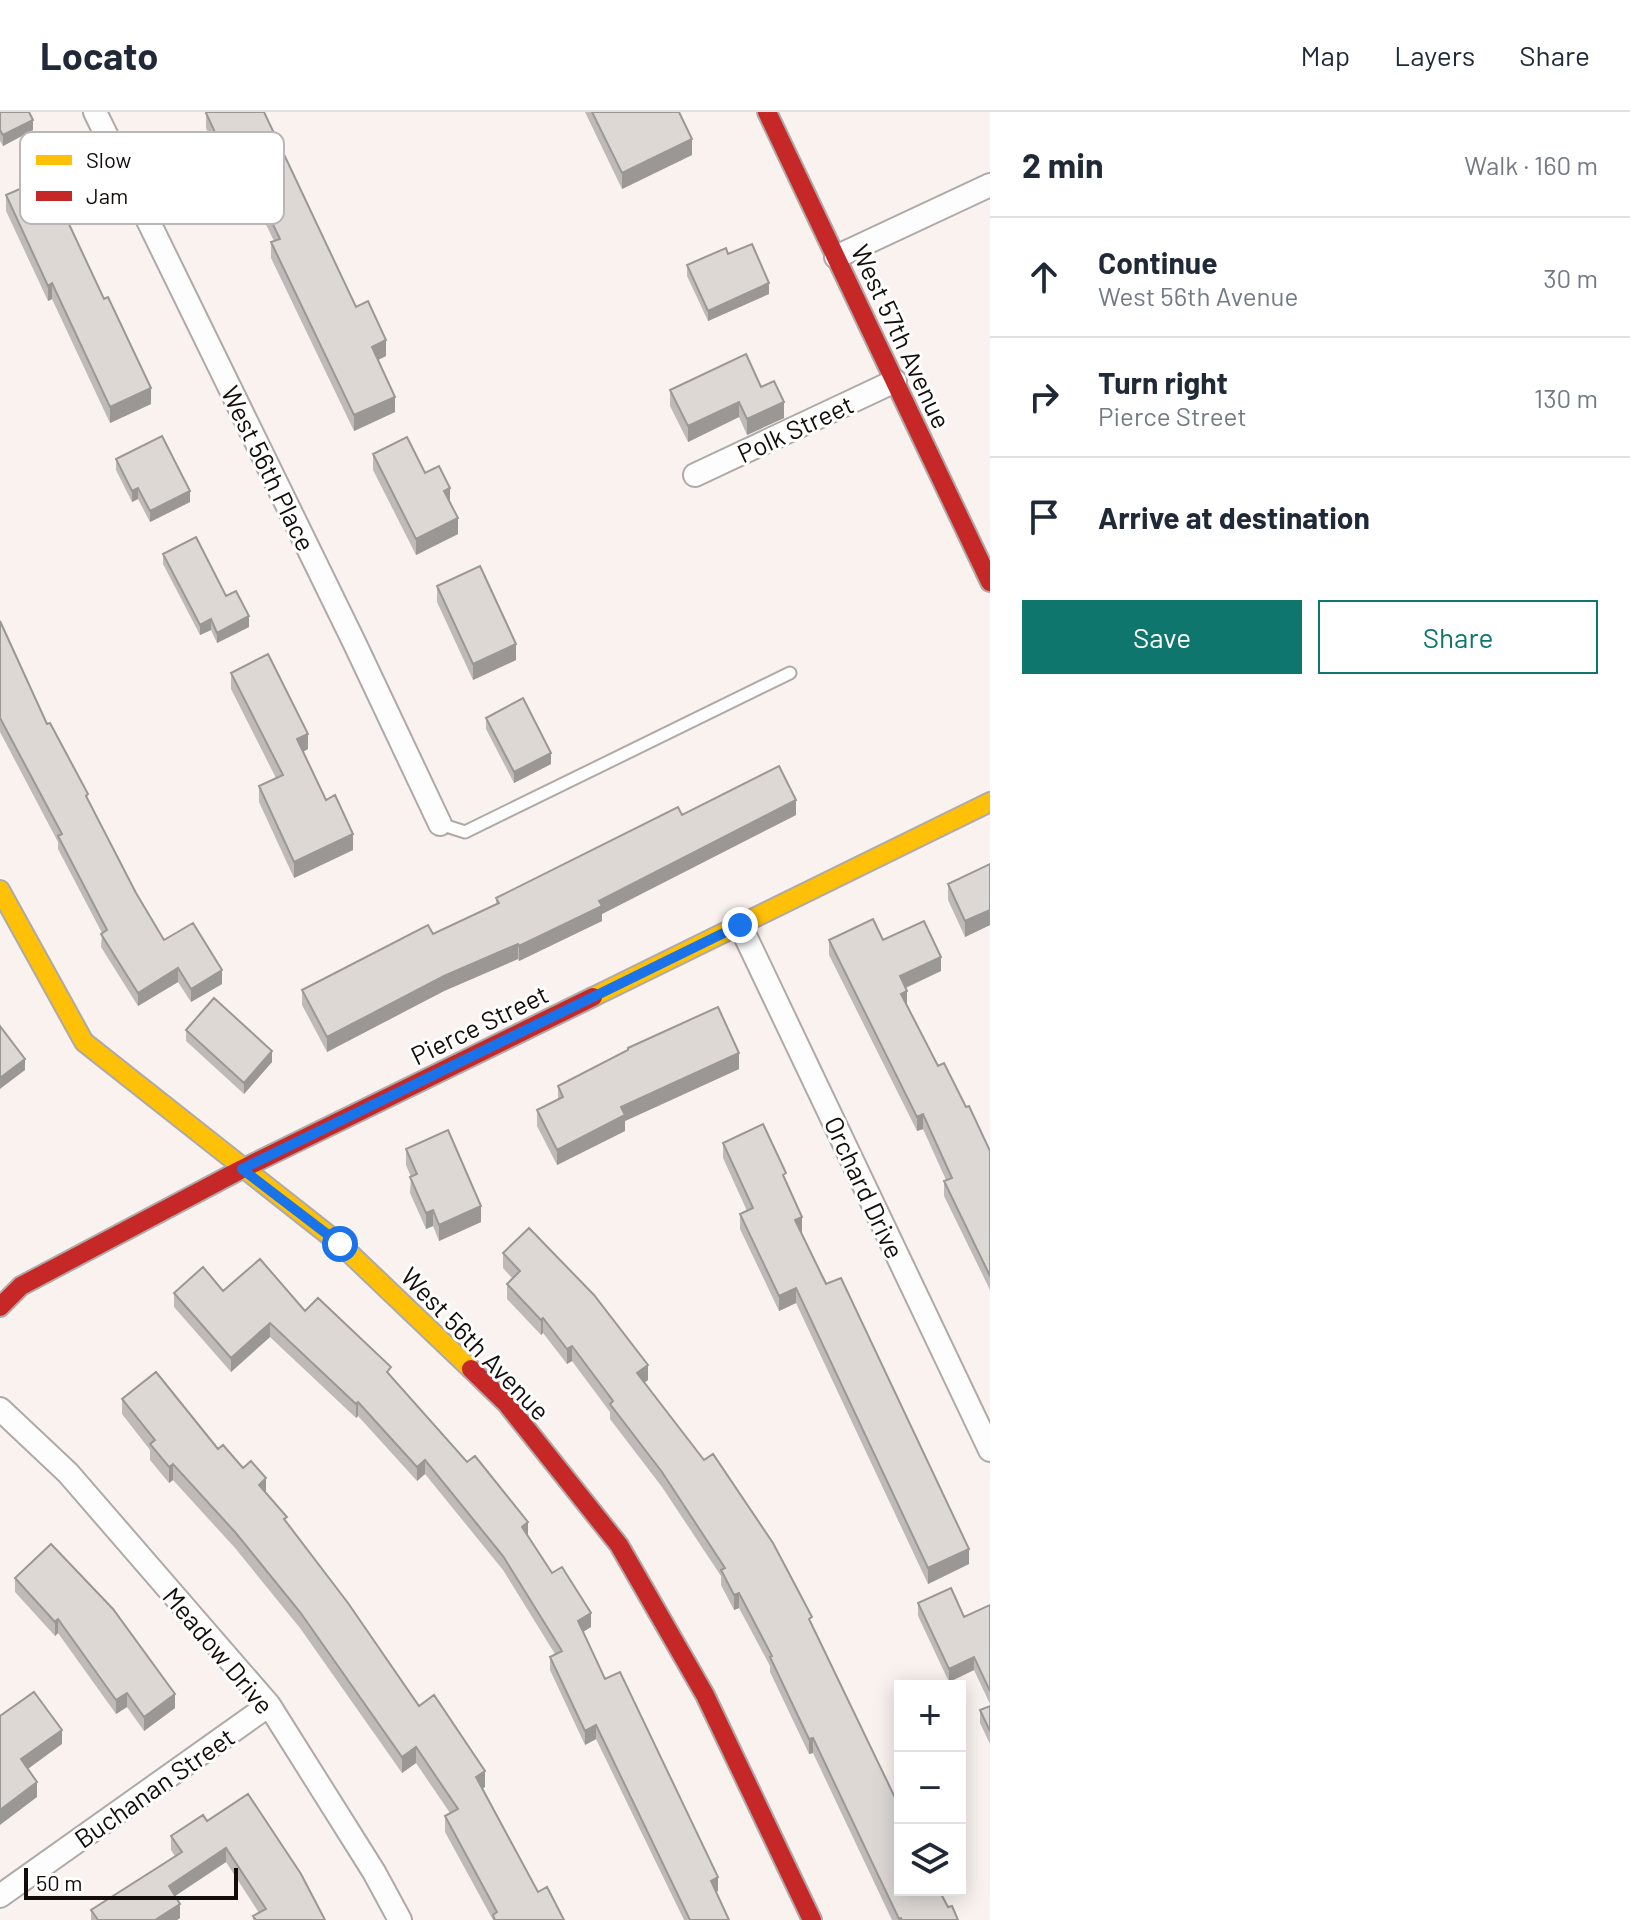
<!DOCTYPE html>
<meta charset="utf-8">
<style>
body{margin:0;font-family:Barlow,sans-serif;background:#f6f6f7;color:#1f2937}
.controls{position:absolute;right:24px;bottom:24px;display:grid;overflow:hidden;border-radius:0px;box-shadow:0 4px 20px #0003}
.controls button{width:72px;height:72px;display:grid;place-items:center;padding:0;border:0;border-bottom:2px solid #e0e1e3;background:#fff;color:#1f2937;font:40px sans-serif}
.scale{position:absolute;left:24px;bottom:20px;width:214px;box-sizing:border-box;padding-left:8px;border:4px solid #120d0b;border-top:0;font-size:22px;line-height:28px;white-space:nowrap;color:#120d0b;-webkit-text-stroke:6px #fff;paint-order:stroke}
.stop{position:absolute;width:24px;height:24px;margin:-18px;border:6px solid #1a73e8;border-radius:50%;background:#fff}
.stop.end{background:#1a73e8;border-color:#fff;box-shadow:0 2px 8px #0008}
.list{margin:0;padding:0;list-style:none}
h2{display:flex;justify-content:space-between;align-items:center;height:104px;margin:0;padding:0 32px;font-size:34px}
h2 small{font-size:26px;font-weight:400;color:#747a83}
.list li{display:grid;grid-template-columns:52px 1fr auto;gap:24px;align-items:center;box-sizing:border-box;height:120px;padding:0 32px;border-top:2px solid #e0e1e3}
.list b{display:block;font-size:30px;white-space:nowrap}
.list p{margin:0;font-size:26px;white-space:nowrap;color:#747a83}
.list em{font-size:26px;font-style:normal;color:#747a83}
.actions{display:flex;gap:16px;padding:24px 32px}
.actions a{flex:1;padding:18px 0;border:2px solid #0f766e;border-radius:0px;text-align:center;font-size:28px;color:#0f766e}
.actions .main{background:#0f766e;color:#fff}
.icon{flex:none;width:44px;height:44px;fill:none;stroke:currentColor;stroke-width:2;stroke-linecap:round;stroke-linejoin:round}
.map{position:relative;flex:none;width:990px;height:1808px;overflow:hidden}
header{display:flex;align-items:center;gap:48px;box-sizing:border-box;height:112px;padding:0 40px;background:#fff;border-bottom:2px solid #e0e1e3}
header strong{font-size:38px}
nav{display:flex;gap:44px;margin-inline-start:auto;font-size:28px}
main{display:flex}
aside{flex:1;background:#fff}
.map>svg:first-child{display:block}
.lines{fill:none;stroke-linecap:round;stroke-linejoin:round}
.lane-casing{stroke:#afa9a7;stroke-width:15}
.street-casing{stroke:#afa9a7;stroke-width:26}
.slow-casing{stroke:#afa9a7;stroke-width:22}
.jam-casing{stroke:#afa9a7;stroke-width:22}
.lane{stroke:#fefdfd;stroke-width:11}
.street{stroke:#fefdfd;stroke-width:22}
.slow{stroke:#ffc107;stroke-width:18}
.jam{stroke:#c62828;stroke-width:18}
.wall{fill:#bfbab7}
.shaded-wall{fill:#9b9795}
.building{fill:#ded8d5;stroke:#9b9795;stroke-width:2}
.route{stroke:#1a73e8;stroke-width:10}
.labels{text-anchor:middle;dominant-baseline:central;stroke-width:6;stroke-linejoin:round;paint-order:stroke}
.street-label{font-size:26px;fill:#120d0b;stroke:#fff}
.key{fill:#fff;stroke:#b8b6b6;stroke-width:2}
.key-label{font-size:22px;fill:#120d0b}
</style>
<header>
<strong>Locato</strong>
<nav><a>Map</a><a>Layers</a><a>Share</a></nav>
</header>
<main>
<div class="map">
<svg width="990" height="1808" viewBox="0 0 990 1808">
<rect width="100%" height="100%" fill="#faf2ef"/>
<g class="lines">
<g class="lane-casing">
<path id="lane" d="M440 712 465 720 790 561"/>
</g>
<g class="street-casing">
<path id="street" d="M95 0 354 530 440 712
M836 145 990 73
M695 363 895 269
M740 813 990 1338
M0 1297 68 1361 269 1593 374 1760 400 1808
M0 1784 269 1593"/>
</g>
<g class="slow-casing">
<path id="slow" d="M0 778 84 930 340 1132 471 1257
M593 885 990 690"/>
</g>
<g class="jam-casing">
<path id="jam" d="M767 0 990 470
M0 1195 21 1174 242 1057 593 885
M471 1257 506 1291 619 1433 705 1583 812 1808"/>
</g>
<use href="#lane" class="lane"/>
<use href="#street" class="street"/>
<use href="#slow" class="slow"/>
<use href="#jam" class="jam"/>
</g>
<path class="wall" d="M0 0 33 18 3 34 0 29Z
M585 0H679L692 43 622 77Z
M206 1 356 195 386 244 378 248 395 300 354 319 271 146V130L274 129 255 90 243 96 206 16Z
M6 83 151 292 110 311 52 187 48 189 6 99Z
M687 153 769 182 708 209 687 164Z
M761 275 784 306 747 323 739 305 688 330 670 294V278Z
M373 342 425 361 450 390 458 422 416 443 373 358Z
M116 347 190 390 150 410 138 387 132 390 116 358Z
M163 442 226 484 249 515 217 531 211 518 200 523 163 452Z
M437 474 516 548 473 568 437 490Z
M0 509 47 612 136 781 164 828 222 872 191 890 178 870 138 894 101 835 102 821 58 737V730L0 620Z
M231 561 308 637 303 640 326 688 353 738 294 766 259 690V674L276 666 231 577Z
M486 606 551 652 514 671 486 617Z
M682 703H796L602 802V809L519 849 518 847 444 879 327 940 302 893V878L433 822 496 793V786Z
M990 752V813L965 825 948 788V772Z
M829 828H883L941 859 906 876 907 894 938 954 966 995 990 1039V1178L944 1084V1069L946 1068 923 1017 917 1019 829 843Z
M186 918 272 950 244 982 186 929Z
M628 936 739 957 625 1009V1019L557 1053 537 1014V998L558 988V974L628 939Z
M723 1031 786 1070 802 1120H801L969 1452 928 1472 796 1191 779 1199 740 1117V1102L747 1099 723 1046Z
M406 1037 481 1110 439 1129 433 1114 426 1117 410 1081 411 1065 406 1053Z
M503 1141 648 1268 644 1271 812 1513 948 1795 958 1808H892L813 1641 809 1642 770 1560V1554L739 1496 734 1498 721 1473V1464L662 1375 610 1307V1300L572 1249 567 1252 543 1221 541 1223 507 1187V1172L513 1167 503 1156Z
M223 1179 305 1199 391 1265 528 1424 552 1461 591 1515 583 1520 605 1567 718 1779 716 1780 729 1808H684L596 1627 585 1633 550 1558V1545L555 1542 503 1458 425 1362 417 1369 358 1304 356 1306 270 1225 231 1260 174 1195V1181Z
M122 1287 218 1337 266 1381 419 1594 485 1675 483 1676 538 1780 564 1808H493L445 1720V1704L450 1701 416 1651 402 1661 300 1516 235 1436 173 1368 169 1371 150 1348V1338L122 1302Z
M15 1466 175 1596 144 1619 127 1595 116 1602 58 1521 55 1524 15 1480Z
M918 1491 964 1505 990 1493V1592L974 1558 949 1570 918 1504Z
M990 1594V1632L980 1611V1598Z
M207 1709 325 1808H253V1804L259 1801 226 1750 175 1784 180 1806 177 1808H91V1798L175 1744 171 1738V1724Z"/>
<path class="shaded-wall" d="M33 8V18L3 34V23Z
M692 27V43L622 77V61Z
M255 75V90L243 96V80Z
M52 171V187L48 189V174Z
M769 171V182L708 209V199Z
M386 228V244L372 251V235Z
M151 276V292L110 311V295Z
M395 285V300L354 319V303Z
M739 290V305L688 330V314Z
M784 290V306L747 323V307Z
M138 376V387L132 390V379Z
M450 376V391L444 379Z
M190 379V390L150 410V399Z
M458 406V422L416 443V427Z
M249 504V515L217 531V521Z
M211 507V518L200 523V513Z
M516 532V548L473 568V552Z
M308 622V637L297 643V627Z
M551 641V652L514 671V660Z
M796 688V703L602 802V809L519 849V834L599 789Z
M353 722V738L294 766V750Z
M990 798V813L965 825V809Z
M518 832V847L444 879 327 940V925L444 864Z
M941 845V859L900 878V864Z
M178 856V870L138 894V881Z
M222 858V872L191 890V877Z
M907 879V894L901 882Z
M272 939V950L244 982V971Z
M739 941V957L625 1009V1019L557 1053V1038L621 995Z
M25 947V958L0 977V966Z
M923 1002V1017L917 1019V1005Z
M481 1094V1110L439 1129V1113Z
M433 1098V1114L426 1117V1101Z
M802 1105V1120L795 1123V1108Z
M796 1176V1191L779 1199V1184Z
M543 1206V1221L541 1223V1208Z
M270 1211V1225L231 1260V1246Z
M572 1234V1249L567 1252V1237Z
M648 1253V1268L637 1276V1261Z
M358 1290V1304L356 1306V1292Z
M425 1348V1362L417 1369V1355Z
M173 1352V1368L169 1371V1355Z
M266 1366V1382L259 1373Z
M528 1410V1424L522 1415Z
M969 1437V1452L928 1472V1456Z
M739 1481V1496L734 1498V1483Z
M591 1501V1515L578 1523V1509Z
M58 1507V1521L55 1524V1510Z
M974 1545V1558L949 1570V1557Z
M127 1581V1595L116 1602V1588Z
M175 1582V1596L144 1619V1605Z
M596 1613V1627L585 1633V1619Z
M62 1618V1632L21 1662V1647Z
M813 1626V1641L809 1642V1627Z
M416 1635V1651L402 1661V1645Z
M485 1659V1675L476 1680V1665Z
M37 1670V1685L0 1713V1698Z
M226 1736V1750L169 1788V1774Z
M718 1765V1779L711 1782V1769Z
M180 1792V1806L177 1808H155Z"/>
<path class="building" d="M0 0H29L33 8 3 23 0 18Z
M207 0H264L356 195 368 189 386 228 372 235 395 285 354 303 271 130 280 127 255 75 243 80 206 1Z
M592 0H679L692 27 622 61Z
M47 65 104 187 108 185 151 276 110 295 52 171 48 174 6 83Z
M752 132 769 171 708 199 687 153 726 136 728 142Z
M746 242 761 275 774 269 784 290 747 307 739 290 688 314 670 278Z
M162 324 190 379 150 399 138 376 132 379 116 347Z
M407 325 425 361 439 354 450 376 444 379 458 406 416 427 373 342Z
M196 425 226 484 236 479 249 504 217 521 211 507 200 513 163 442Z
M480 454 516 532 473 552 437 474Z
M0 509 47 612 50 611 88 682 86 684 136 781 164 828 193 811 222 858 191 877 178 856 138 881 101 822 107 818 58 724 62 722 0 606Z
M268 542 308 622 297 627 326 688 335 683 353 722 294 750 259 674 283 663 231 561Z
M523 586 551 641 514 660 486 606Z
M779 654 796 688 599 789 602 794 519 834 518 832 444 864 327 925 302 878 428 813 433 822 499 791 496 786 678 695 682 703Z
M990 752V798L965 809 948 772Z
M873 807 883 828 924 809 941 845 900 864 907 879 901 882 938 954 944 951 966 995 969 994 990 1039V1164L944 1069 952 1066 923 1002 917 1005 829 828Z
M214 886 272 939 244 971 186 918Z
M718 895 739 941 621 995 625 1003 557 1038 537 998 563 985 558 974 628 938V936Z
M0 914 25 947 0 966Z
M763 1012 786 1061 783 1063 802 1105 795 1108 826 1172 841 1166 969 1437 928 1456 796 1176 779 1184 740 1102 753 1096 723 1031Z
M448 1018 481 1094 439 1113 433 1098 426 1101 410 1065 417 1062 406 1037Z
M529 1116 594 1183 648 1253 637 1261 704 1348 713 1342 773 1431 812 1505 809 1507 900 1696V1778H939L948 1795 952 1794 958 1808H902L901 1806 899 1807 813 1626 809 1627 770 1545 772 1544 739 1481 734 1483 721 1458 725 1456 662 1360 610 1292 613 1289 572 1234 567 1237 543 1206 541 1208 507 1172 520 1159 503 1141Z
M260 1147 305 1199 318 1186 391 1255 387 1260 467 1350 475 1344 528 1410 522 1415 552 1461 562 1455 591 1501 578 1509 605 1567 620 1560 718 1765 711 1769 729 1808H690L596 1613 585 1619 550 1545 562 1539 503 1444 425 1348 417 1355 358 1290 356 1292 270 1211 231 1246 174 1181 203 1155 223 1179Z
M156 1260 218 1337 223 1333 243 1356 251 1349 266 1366 259 1373 287 1405 284 1407 348 1491 419 1594 434 1583 485 1659 476 1665 538 1780 547 1775 564 1808H495L493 1803 497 1800 445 1704 458 1697 416 1635 402 1645 300 1500 235 1420 173 1352 169 1355 150 1332 155 1328 122 1287Z
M51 1432 113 1497 175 1582 144 1605 127 1581 116 1588 58 1507 55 1510 15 1466Z
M951 1476 964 1505 990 1493V1579L974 1545 949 1557 918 1491Z
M34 1580 62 1618 21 1647 37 1670 0 1698V1604Z
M990 1594V1619L980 1598Z
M248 1682 301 1762 325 1808H256L253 1804 266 1797 226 1736 169 1774 180 1792 155 1808H98L91 1798 182 1740 171 1724 203 1703 207 1709Z"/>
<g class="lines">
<path class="route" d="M340 1132 242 1057 740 813"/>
</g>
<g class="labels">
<g class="street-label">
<text transform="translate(902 224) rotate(65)">West 57th Avenue</text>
<text transform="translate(795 316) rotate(-25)">Polk Street</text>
<text transform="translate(269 356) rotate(64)">West 56th Place</text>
<text transform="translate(479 912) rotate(-26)">Pierce Street</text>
<text transform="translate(865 1075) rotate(65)">Orchard Drive</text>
<text transform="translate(476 1231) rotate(46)">West 56th Avenue</text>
<text transform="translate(219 1538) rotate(50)">Meadow Drive</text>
<text transform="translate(154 1675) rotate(-35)">Buchanan Street</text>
</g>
</g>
<rect x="20" y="20" width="264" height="92" rx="12" class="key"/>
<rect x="36" y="43" width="36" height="10" fill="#ffc107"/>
<rect x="36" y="79" width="36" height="10" fill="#c62828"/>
<g class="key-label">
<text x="86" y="56">Slow</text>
<text x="86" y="92">Jam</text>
</g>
</svg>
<div class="controls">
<button>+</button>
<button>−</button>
<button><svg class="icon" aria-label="layers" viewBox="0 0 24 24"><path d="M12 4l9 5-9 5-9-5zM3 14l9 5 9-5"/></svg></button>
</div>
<div class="scale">50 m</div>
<div class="stop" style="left:340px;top:1132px"></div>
<div class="stop end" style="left:740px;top:813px"></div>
</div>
<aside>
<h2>2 min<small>Walk · 160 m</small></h2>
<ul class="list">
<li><svg class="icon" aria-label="ahead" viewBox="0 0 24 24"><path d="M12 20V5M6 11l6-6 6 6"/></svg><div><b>Continue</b><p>West 56th Avenue</p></div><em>30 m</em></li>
<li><svg class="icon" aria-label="right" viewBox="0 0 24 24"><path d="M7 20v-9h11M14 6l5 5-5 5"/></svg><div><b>Turn right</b><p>Pierce Street</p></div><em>130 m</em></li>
<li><svg class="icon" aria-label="arrive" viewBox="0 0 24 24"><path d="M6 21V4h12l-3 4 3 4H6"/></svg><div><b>Arrive at destination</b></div></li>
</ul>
<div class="actions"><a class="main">Save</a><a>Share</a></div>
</aside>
</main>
